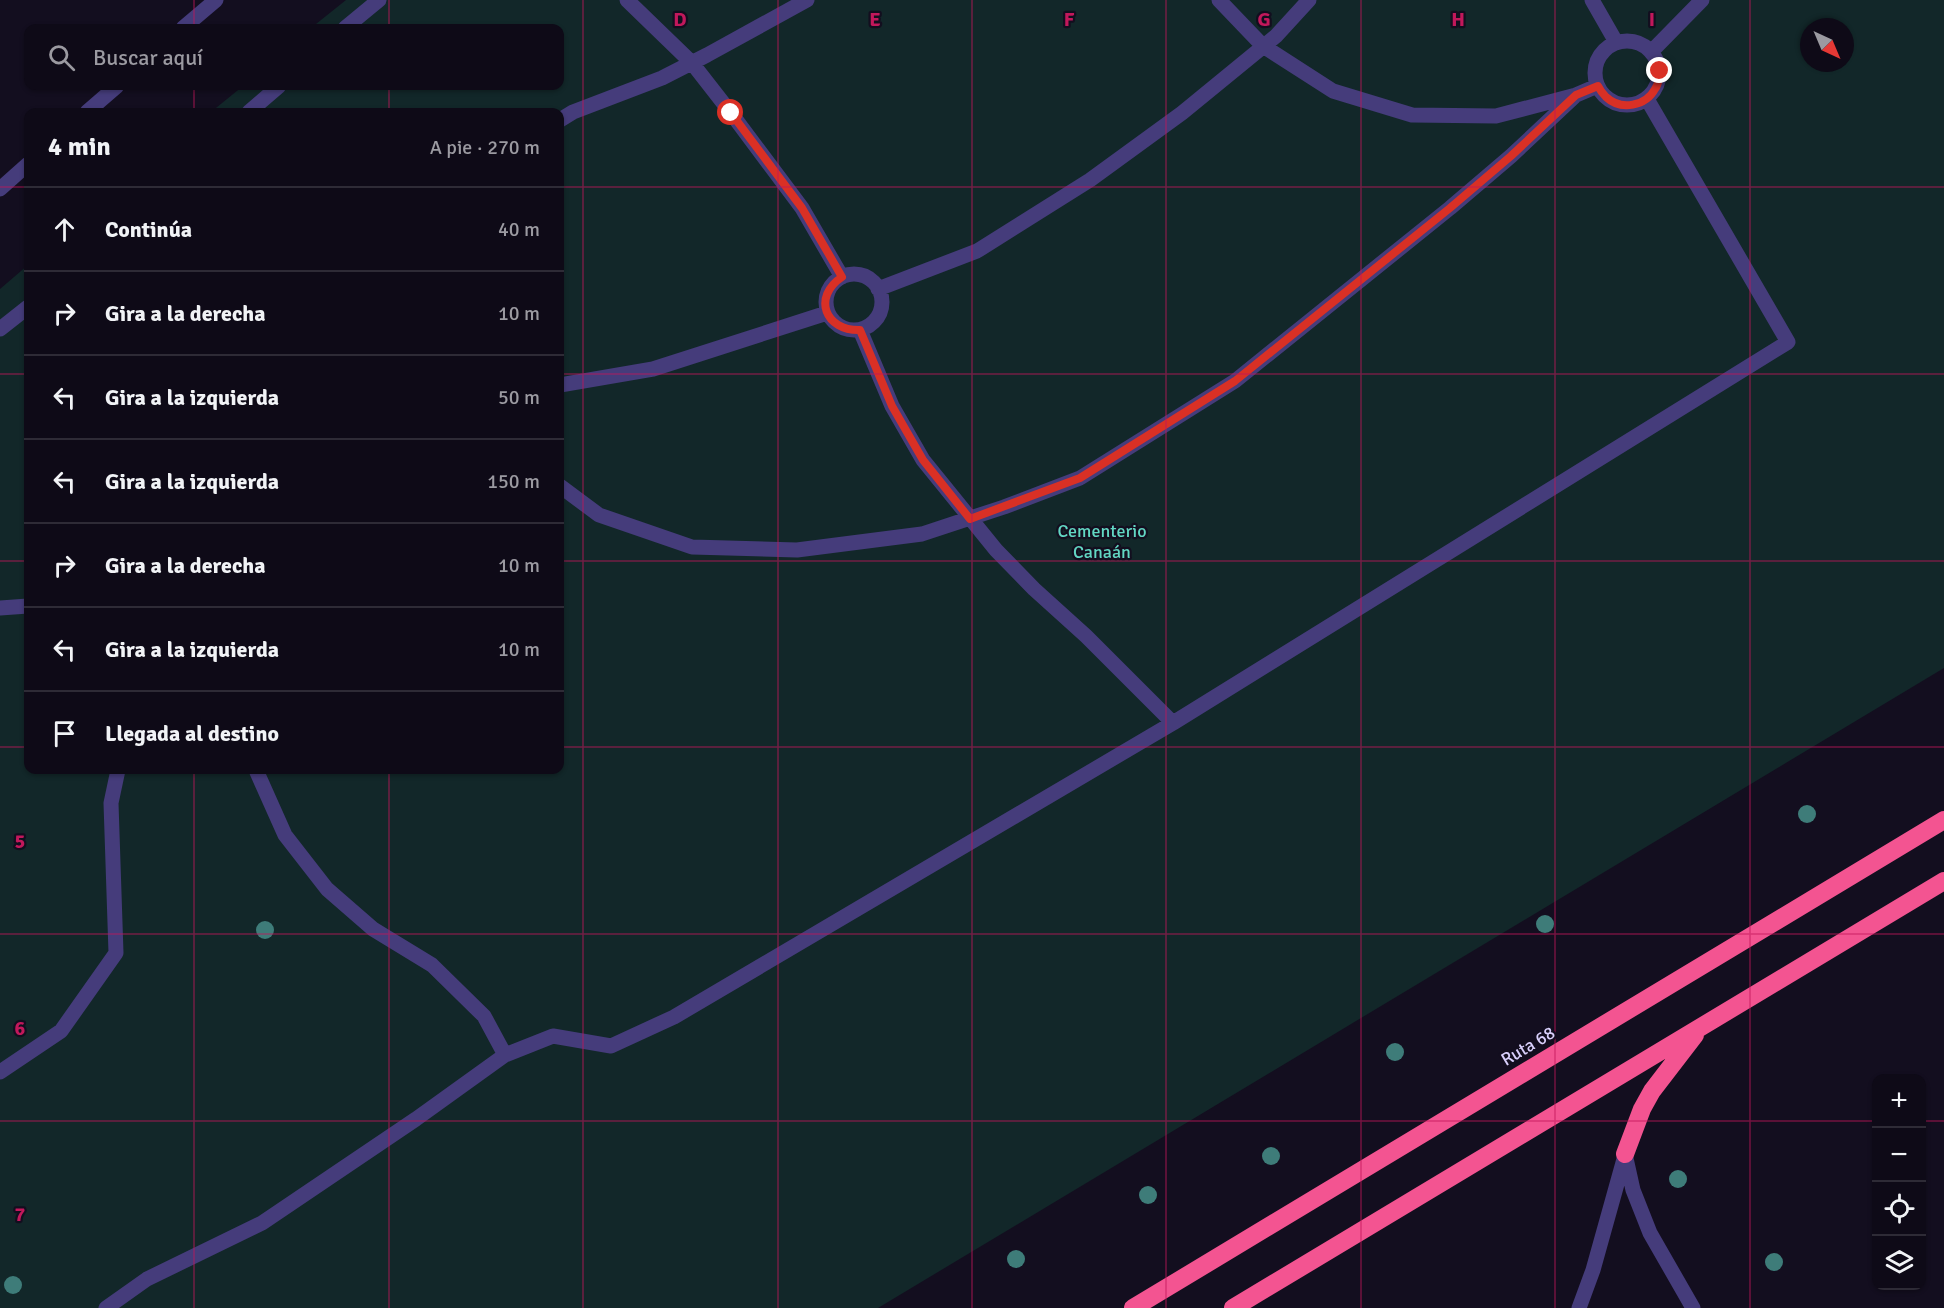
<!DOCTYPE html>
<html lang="es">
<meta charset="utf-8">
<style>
body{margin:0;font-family:Signika,sans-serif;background:#171320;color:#f1f3f6}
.controls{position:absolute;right:18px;bottom:18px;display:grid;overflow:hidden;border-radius:12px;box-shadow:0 2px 4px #0004}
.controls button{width:54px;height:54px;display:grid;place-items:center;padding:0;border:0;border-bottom:2px solid #2e2b36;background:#0e0a17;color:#f1f3f6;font:30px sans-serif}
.compass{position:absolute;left:1800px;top:18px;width:54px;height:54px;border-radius:50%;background:#0e0a17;box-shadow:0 2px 4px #0004;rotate:136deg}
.stop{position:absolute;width:18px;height:18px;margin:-14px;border:4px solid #d93025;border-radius:50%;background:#fff}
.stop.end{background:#d93025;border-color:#fff;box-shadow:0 2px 6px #0008}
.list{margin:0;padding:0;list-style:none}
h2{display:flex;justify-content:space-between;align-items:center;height:78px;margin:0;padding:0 24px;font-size:26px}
h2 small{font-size:20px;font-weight:400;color:#9b9aa1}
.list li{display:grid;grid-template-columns:39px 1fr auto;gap:18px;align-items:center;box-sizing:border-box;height:84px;padding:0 24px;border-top:2px solid #2e2b36}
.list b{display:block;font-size:22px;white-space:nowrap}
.list em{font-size:20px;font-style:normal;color:#9b9aa1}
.icon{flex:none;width:33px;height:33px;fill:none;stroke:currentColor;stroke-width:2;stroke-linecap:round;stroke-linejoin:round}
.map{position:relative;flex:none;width:1944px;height:1308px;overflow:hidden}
.search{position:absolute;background:#0e0a17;box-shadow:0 2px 4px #0004;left:24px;top:24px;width:540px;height:66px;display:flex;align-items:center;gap:15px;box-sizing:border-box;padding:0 21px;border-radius:12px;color:#9b9aa1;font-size:22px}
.panel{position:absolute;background:#0e0a17;box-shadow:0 2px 4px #0004;left:24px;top:108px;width:540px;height:666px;border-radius:12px}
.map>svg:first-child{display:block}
.green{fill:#122729;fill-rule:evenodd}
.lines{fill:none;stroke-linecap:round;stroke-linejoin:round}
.minor{stroke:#453c7b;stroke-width:15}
.highway{stroke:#f35491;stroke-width:18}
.tree{fill:#3e7c79}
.route{stroke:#d93025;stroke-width:8}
.grid{fill:none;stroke:#c2185b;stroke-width:1.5;stroke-opacity:0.55}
.labels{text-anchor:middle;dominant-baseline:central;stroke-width:4.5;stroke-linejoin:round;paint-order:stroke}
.park-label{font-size:18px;fill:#62d6c3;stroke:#130e1f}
.street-label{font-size:18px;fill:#d9d0fc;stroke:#130e1f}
.grid-label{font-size:20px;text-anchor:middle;font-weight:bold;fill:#c2185b;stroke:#130e1f;stroke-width:4.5;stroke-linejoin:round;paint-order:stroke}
</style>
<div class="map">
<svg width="1944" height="1308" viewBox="0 0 1944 1308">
<rect width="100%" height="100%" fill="#130e1f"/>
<path class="green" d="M346 0H1944V668L878 1308H0V289L28 265V770H560V112H211L243 86H560V28H311ZM1809 27H1845V63H1809Z"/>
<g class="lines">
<path class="minor" d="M627 0 692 63 731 113 802 208 842 277
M1219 0 1263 46 1333 91 1412 115 1496 116 1576 95 1597 86
M1592 0 1616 42
M183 28 216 0
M345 28 379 0
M1595 73a32 32 0 1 1 64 0a32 32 0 1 1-64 0Z
M1652 51 1702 0
M87 112 117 86
M249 112 279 86
M560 120 573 112 662 78 707 55 807 0
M0 189 28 164
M826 302a28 28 0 1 1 56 0a28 28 0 1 1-56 0Z
M878 289 977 251 1090 180 1182 113 1276 36 1309 0
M0 329 28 307
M860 330 892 406 923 460 996 550 1034 589 1086 636 1173 723
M560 385 653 369 827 313
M560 486 599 515 692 547 797 550 922 534 1004 507 1080 478 1235 381 1450 208 1511 156 1576 95
M0 608 28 606
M256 770 285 835 327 889 373 929 432 965 484 1016 505 1055
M0 1072 61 1031 116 953 111 803 118 770
M1625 1154 1633 1190 1650 1233 1693 1308
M106 1308 147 1279 262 1223 416 1119 505 1055 553 1036 611 1046 674 1017 1173 723 1788 342 1647 99
M1579 1308 1593 1270 1624 1159"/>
<path class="highway" d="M1625 1154 1642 1109 1652 1091 1695 1035
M1133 1308 1944 820
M1233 1308 1944 881"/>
</g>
<g class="tree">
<circle cx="1807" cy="814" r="9"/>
<circle cx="1545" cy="924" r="9"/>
<circle cx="265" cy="930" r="9"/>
<circle cx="1395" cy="1052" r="9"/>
<circle cx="1271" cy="1156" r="9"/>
<circle cx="1678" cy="1179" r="9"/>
<circle cx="1148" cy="1195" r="9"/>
<circle cx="1016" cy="1259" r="9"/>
<circle cx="1774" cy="1262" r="9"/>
<circle cx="13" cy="1285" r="9"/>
</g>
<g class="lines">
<path class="route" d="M731 113 802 208 842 277C812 297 825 331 860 330L892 406 923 460 970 519 1080 478 1235 381 1450 208 1511 156 1576 95 1598 86C1600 90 1603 94 1606 97 1621 111 1646 106 1655 89 1659 84 1659 77 1660 71"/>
</g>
<path class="grid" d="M194 0V28M389 0V28M583 0V1308M778 0V1308M972 0V1308M1166 0V1308M1361 0V1308M1555 0V1308M1750 0V1308M194 86V112M389 86V112M0 187H28M560 187H1944M0 374H28M560 374H1944M0 561H28M560 561H1944M0 747H28M560 747H1944M194 770V1308M389 770V1308M0 934H1944M0 1121H1876M1922 1121H1944"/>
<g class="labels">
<g class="park-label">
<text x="1102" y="531">Cementerio<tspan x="1102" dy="21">Canaán</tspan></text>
</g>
<g class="street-label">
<text transform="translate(1528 1046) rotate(-31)">Ruta 68</text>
</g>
</g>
<g class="grid-label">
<text x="680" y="26">D</text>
<text x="875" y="26">E</text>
<text x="1069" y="26">F</text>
<text x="1264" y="26">G</text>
<text x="1458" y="26">H</text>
<text x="1652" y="26">I</text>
<text x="20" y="848">5</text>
<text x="20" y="1035">6</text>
<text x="20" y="1221">7</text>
</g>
</svg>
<div class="controls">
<button>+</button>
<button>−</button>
<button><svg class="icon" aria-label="locate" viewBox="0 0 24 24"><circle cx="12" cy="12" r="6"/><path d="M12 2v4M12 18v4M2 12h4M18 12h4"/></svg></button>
<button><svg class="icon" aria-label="layers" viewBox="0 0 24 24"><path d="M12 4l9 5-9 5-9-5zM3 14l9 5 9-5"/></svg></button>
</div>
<svg class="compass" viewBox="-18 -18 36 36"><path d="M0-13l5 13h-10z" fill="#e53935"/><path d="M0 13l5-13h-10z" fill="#9b9aa1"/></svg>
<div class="stop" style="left:731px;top:113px"></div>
<div class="stop end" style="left:1660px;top:71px"></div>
<div class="search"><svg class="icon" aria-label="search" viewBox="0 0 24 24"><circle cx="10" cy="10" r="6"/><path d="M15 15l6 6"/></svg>Buscar aquí</div>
<section class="panel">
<h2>4 min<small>A pie · 270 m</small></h2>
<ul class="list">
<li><svg class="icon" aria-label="ahead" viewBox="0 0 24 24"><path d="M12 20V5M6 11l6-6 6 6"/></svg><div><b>Continúa</b></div><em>40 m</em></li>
<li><svg class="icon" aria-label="right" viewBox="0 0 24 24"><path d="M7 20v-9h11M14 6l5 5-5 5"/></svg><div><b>Gira a la derecha</b></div><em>10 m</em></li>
<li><svg class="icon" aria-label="left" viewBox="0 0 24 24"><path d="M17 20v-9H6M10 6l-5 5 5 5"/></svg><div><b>Gira a la izquierda</b></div><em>50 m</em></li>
<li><svg class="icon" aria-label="left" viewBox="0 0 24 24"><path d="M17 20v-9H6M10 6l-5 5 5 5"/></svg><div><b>Gira a la izquierda</b></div><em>150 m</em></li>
<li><svg class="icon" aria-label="right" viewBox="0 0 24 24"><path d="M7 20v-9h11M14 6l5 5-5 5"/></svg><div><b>Gira a la derecha</b></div><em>10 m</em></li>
<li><svg class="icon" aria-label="left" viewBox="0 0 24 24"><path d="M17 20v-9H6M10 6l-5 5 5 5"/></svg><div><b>Gira a la izquierda</b></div><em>10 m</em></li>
<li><svg class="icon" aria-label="arrive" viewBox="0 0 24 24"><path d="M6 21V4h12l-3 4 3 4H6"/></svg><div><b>Llegada al destino</b></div></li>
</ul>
</section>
</div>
